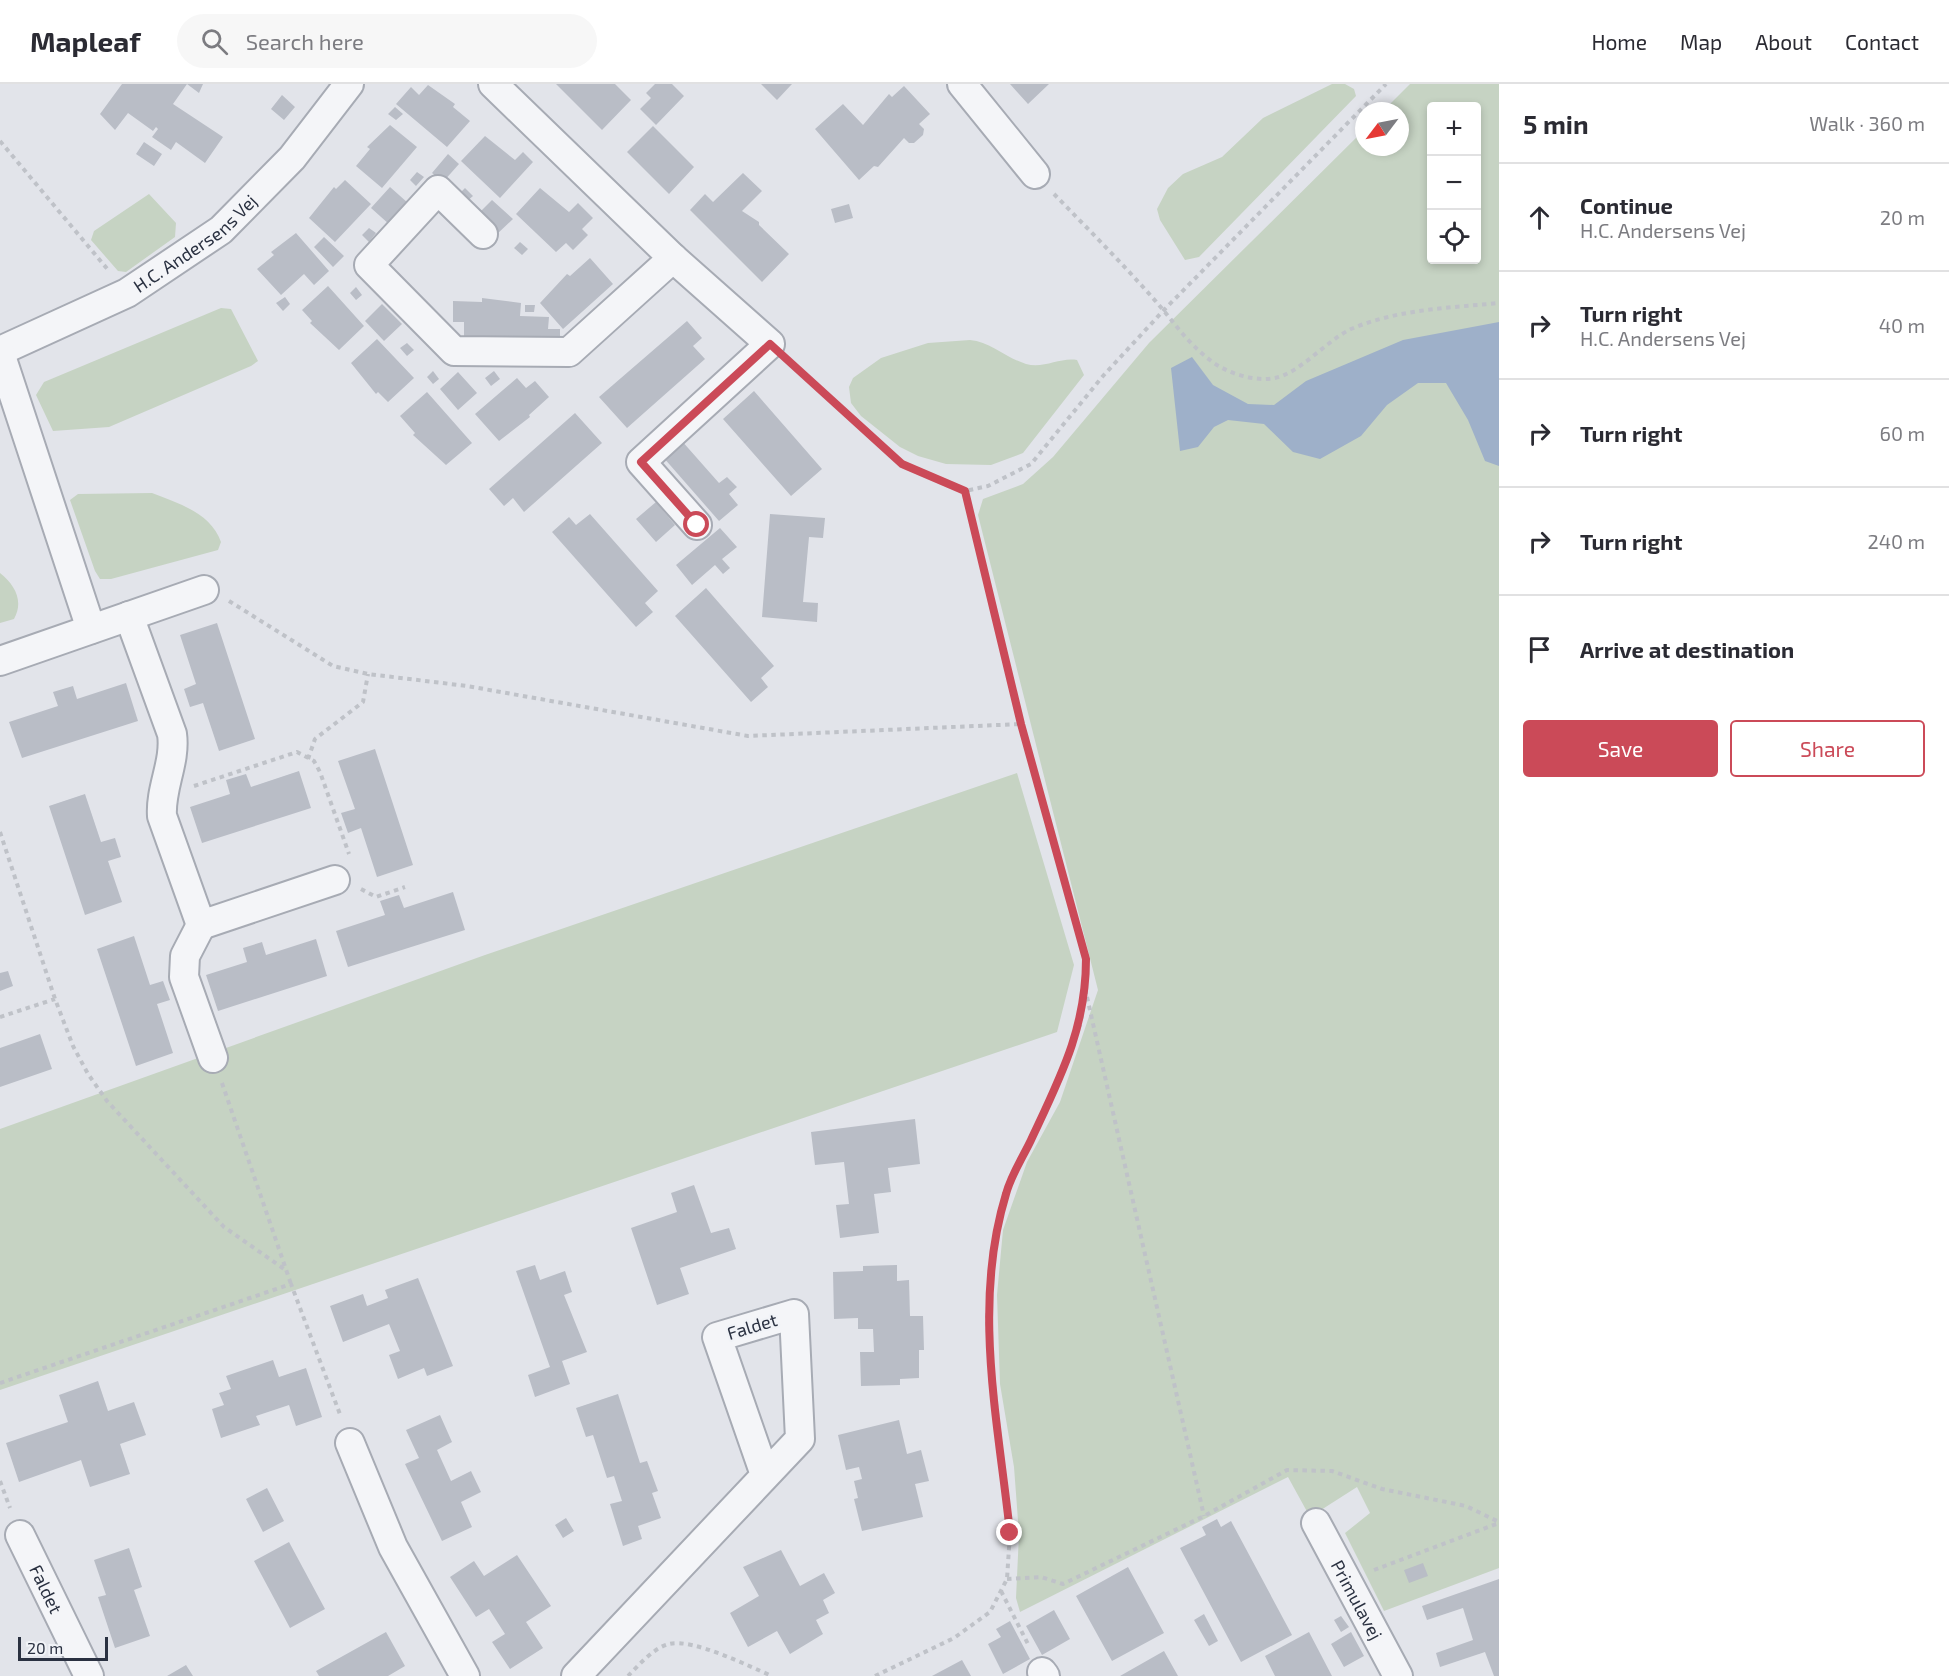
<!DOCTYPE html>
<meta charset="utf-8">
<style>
body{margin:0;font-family:"Exo 2",sans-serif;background:#f7f7f7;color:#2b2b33}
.controls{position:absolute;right:18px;top:18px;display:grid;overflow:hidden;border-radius:6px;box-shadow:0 3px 9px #0003}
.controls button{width:54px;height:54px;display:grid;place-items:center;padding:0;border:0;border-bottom:2px solid #e1e1e2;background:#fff;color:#2b2b33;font:30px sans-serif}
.compass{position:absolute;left:1355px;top:18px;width:54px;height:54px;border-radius:50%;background:#fff;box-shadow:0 3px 9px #0003;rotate:238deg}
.scale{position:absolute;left:18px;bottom:15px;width:90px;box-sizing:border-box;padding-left:6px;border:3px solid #2a3141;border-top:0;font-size:16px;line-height:21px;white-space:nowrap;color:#2a3141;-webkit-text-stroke:4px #f1f3f7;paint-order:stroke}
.stop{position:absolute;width:18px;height:18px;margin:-14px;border:4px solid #cb4a58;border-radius:50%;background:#fff}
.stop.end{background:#cb4a58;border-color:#fff;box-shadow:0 2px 6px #0008}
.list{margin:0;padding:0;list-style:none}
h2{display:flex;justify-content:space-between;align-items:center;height:78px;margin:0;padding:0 24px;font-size:26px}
h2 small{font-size:20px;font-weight:400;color:#7c7c81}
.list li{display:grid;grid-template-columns:39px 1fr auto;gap:18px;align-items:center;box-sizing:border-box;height:108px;padding:0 24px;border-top:2px solid #e1e1e2}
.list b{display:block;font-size:22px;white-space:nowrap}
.list p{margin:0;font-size:20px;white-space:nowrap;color:#7c7c81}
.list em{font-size:20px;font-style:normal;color:#7c7c81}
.actions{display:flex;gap:12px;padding:18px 24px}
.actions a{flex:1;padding:14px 0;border:2px solid #cb4a58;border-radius:6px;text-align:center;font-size:21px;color:#cb4a58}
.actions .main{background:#cb4a58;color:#fff}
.icon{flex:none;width:33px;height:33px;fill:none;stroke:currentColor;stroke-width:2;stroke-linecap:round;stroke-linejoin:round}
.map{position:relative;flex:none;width:1499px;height:1592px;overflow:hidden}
header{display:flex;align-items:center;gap:36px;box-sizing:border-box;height:84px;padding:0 30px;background:#fff;border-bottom:2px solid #e1e1e2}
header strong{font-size:28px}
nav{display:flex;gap:33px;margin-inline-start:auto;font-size:21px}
.search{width:420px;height:54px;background:#f7f7f7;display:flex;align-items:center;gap:15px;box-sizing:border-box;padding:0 21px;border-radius:33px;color:#7c7c81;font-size:22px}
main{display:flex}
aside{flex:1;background:#fff}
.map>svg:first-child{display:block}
.green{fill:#c6d3c3;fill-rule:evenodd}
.water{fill:#9eb0c9}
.building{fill:#b9bdc6}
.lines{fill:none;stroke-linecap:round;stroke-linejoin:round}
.minor-casing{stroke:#a7abb4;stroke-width:32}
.path{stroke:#bfc2c8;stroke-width:4;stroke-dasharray:4.5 4.5;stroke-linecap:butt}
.minor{stroke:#f4f5f8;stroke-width:28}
.route{stroke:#cb4a58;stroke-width:8}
.labels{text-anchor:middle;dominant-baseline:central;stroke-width:4.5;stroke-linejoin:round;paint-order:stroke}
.street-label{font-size:18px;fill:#2a3141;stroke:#f1f3f7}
</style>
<header>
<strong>Mapleaf</strong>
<div class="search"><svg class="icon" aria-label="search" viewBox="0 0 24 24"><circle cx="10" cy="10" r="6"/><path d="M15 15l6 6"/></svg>Search here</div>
<nav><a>Home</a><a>Map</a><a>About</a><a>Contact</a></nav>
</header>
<main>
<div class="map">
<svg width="1499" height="1592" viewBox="0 0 1499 1592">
<rect width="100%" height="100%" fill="#e2e4ea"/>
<path class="green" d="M1332 0H1345L1354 5 1356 12 1199 173 1185 176 1160 136 1157 125 1168 104 1183 90 1222 73 1263 34Z
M1410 0H1499V1484L1384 1527 1345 1449 1370 1429 1357 1403 1310 1433 1288 1393 1020 1528 1016 1514 1019 1450 1014 1383 1000 1300 997 1211 1003 1146 1027 1078 1060 1018 1098 906 978 431 983 415 1023 400 1053 373 1149 259 1364 46V63H1400V27H1383ZM1432 22H1476V176H1432Z
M149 110 176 139 175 153 126 188 118 187 91 156 94 147Z
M221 224 231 225 258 277 251 282 109 343 53 347 36 311 44 298Z
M970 256C991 258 1006 274 1026 280 1044 285 1060 273 1077 276L1084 291 1023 369 991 381 946 380 918 372 900 363 861 332 851 319 849 303 853 294 881 274 928 259Z
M152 409C178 419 211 429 221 458L218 466 111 495H100L95 487 70 416 78 410Z
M0 489C15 501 24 517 14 535L0 539Z
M1017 689 1074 881 1057 948 0 1306V1045L485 871Z"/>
<path class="water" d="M1499 238V382L1485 377 1468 336 1446 299H1418L1387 321 1361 352 1320 375 1293 368 1264 340 1228 336 1214 343 1198 363 1180 367 1171 284 1192 273 1213 301 1248 320 1274 321 1306 297 1403 256Z"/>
<path class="building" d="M122 0H203L199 9 187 0 173 20 223 53 205 79 176 58 171 66 152 53 158 45 156 43 153 47 128 29 115 46 100 30Z
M556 0H615L631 16 602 46Z
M655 0H672L684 12 656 41 640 25 651 14 646 9Z
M761 0H792L777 16Z
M1010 0H1049L1028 20Z
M428 1 455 20 453 23 470 37 447 63 396 20 411 3 419 11Z
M904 2 930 30 919 40 924 45 923 51 914 59H909L904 54 878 83 874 82 859 96 815 45 843 20 863 41 889 10 892 13Z
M282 11 295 23 284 36 271 25Z
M395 23 403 30 396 36 388 30Z
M390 41 417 63 382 104 356 82 370 65 367 63Z
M653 42 694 83 669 110 627 68Z
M485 52 515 76 523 68 533 78 500 114 461 77Z
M144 58 162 70 154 82 136 70Z
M448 70 459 80 443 98 432 89Z
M417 88 424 93 416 102 410 96Z
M743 89 762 107 742 127 759 138V141L789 170 762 198 690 126 705 110 713 118Z
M345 96 371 120 335 158 309 134 334 103 336 105Z
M390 103 408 119 390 141 371 124Z
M465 104 473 112 466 118 458 111Z
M540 104 569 128 578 119 593 134 582 145 588 151 573 166 566 159 556 168 516 130Z
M492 116 513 135 496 151 476 132Z
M849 120 853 134 835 139 831 125Z
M369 144 376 149 369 158 362 151Z
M296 149 329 187 314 201 304 190 281 211 257 185 274 171 271 168Z
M324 153 344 172 333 183 314 163Z
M520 158 528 165 522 171 514 164Z
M590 174 613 200 563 245 540 219 567 190 570 192Z
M328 202 364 242 339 266 310 239 312 237 302 226Z
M356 203 362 211 356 216 350 209Z
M285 213 290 220 283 227 276 219Z
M482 214 521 219 520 232 549 233 548 245H560V255L521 256 520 253 464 252V238H453V217L482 218Z
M382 220 402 240 384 257 365 237Z
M525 221H535L534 228H525Z
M687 237 702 254 693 262 705 275 627 344 599 313Z
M377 255 414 294 388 318 378 308 376 310 351 279Z
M407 259 414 266 407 272 400 264Z
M433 287 439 295 433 300 427 293Z
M494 287 500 295 491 302 485 294Z
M458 288 477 309 458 326 440 305Z
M517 294 526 304 535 297 549 313 529 331 530 333 499 357 475 330Z
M754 307 822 385 791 412 723 335Z
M427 308 472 359 446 381 413 351 415 349 400 332Z
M575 329 602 359 524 428 513 414 504 422 489 405Z
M681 356 719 399 727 393 737 403 729 410 738 421 719 437 663 373Z
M656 418 675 441 656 458 636 435Z
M590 430 658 507 645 519 653 528 636 543 552 448 569 433 576 441Z
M770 430 825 434 823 454 809 453 803 518 818 519 817 538 762 533Z
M720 444 737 463 722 475 730 484 723 490 715 481 692 501 676 481Z
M706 504 774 582 761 594 768 603 751 618 675 532Z
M217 539 255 655 219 667 203 619 190 623 184 605 196 600 180 551Z
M126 599 138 637 22 674 9 638 58 622 53 608 73 602 77 615Z
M375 665 413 781 377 793 361 744 348 749 341 729 355 725 338 677Z
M299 687 311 724 202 759 190 723 230 710 226 696 246 690 251 703Z
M85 710 101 758 115 754 121 773 108 777 122 818 85 831 49 722Z
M453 808 465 846 348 883 336 847 385 831 380 817 399 811 404 824Z
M134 852 150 901 163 897 170 916 157 920 173 969 136 982 97 865Z
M316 855 327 892 218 927 206 891 247 878 243 864 262 858 266 871Z
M8 887 13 902 0 907V889Z
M40 950 52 985 0 1003V964Z
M915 1035 920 1080 888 1084 891 1108 874 1110 879 1149 840 1154 836 1121 849 1120 844 1078 815 1081 811 1048Z
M694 1101 711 1149 729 1144 736 1165 680 1184 689 1210 657 1221 631 1144 677 1128 671 1109Z
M535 1181 540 1196 565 1187 572 1208 564 1211 587 1268 562 1277 570 1300 535 1313 528 1291 550 1283 516 1187Z
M897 1181V1197L909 1196 910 1232H923L924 1266H919V1294L900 1295V1301L861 1302 860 1268H874L873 1245H858V1234L834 1235 833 1188 863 1187V1182Z
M418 1194 453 1282 427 1292 424 1284 398 1295 389 1271 400 1267 389 1240 343 1258 330 1222 363 1210 367 1222 388 1214 385 1206Z
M273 1276 279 1293 306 1284 322 1333 296 1342 289 1321 256 1332 260 1341 221 1354 212 1325 224 1321 219 1309 231 1305 226 1292Z
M98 1297 108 1327 134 1318 146 1351 120 1360 130 1390 90 1403 81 1376 19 1398 6 1359 68 1338 59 1311Z
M618 1310 640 1379 647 1377 658 1407 652 1409 661 1434 638 1442 642 1455 623 1462 610 1420 622 1417 614 1392 607 1394 593 1351 586 1353 576 1324Z
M440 1331 452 1358 437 1366 451 1397 471 1387 481 1408 461 1418 472 1443 442 1457 405 1380 419 1374 406 1346Z
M899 1336 907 1370 921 1366 929 1397 915 1400 923 1433 862 1447 854 1415 858 1414 854 1397 862 1395 859 1383 846 1386 838 1351Z
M267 1404 284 1437 263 1448 246 1415Z
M566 1434 574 1447 563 1454 555 1441Z
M1217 1435 1221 1443 1231 1437 1292 1551 1241 1578 1180 1464 1206 1451 1202 1443Z
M289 1458 325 1525 290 1544 254 1477Z
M129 1464 142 1503 134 1506 150 1552 115 1564 98 1513 106 1511 94 1476Z
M781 1466 800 1502 824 1489 835 1509 823 1516 829 1529 816 1536 823 1550 790 1570 777 1547 748 1563 730 1529 759 1512 743 1483Z
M517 1471 551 1522 526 1538 543 1564 510 1585 492 1558 505 1550 489 1525 476 1533 450 1493 474 1477 484 1492Z
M1423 1479 1428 1492 1409 1499 1404 1486Z
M1128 1483 1164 1549 1112 1577 1076 1512Z
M1499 1495V1592H1494L1485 1568 1440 1583 1436 1569 1473 1556 1463 1524 1427 1536 1422 1522Z
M1054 1526 1070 1555 1042 1571 1026 1542Z
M1204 1530 1218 1557 1209 1562 1194 1536Z
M1341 1532 1349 1543 1341 1548 1334 1536Z
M1010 1537 1030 1575 1003 1590 988 1560 1001 1553 996 1545Z
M386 1548 405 1582 388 1592H319L316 1587Z
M1309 1548 1332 1592H1275L1265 1572Z
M1351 1548 1364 1572 1344 1583 1331 1560Z
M1164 1567 1178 1592H1120Z
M962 1576 971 1592H932Z
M186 1581 193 1592H167Z"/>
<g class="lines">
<g class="minor-casing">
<g id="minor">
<path d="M493 0 673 174 770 260 641 378 697 441"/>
<path d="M962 0 1035 90"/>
<path d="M483 150 438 106 369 181 454 267 569 268 673 174"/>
<path id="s1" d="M0 267 127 209 221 146 292 74 349 0"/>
<path d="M0 269 91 545"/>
<path d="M129 532 172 650C176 678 160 704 162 732L201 841 335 796"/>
<path d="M0 577 204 506"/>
<path d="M201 841 185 872 184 893 213 974"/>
<path d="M350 1359 393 1463 465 1592"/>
<path id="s2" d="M1316 1439 1398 1592"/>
<path id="s3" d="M20 1451 89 1592"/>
<path d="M1042 1588 1045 1592"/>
<path d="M576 1592 800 1355 794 1230 717 1253 765 1391"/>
</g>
</g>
<path class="path" d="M0 57 109 187
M1054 110C1087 144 1120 177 1152 213 1171 234 1186 258 1210 276 1226 289 1254 298 1275 294 1300 289 1326 257 1351 245 1398 225 1449 224 1499 219
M792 280 902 380 965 407
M229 517 333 582 368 590 467 602 748 652 1021 640
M308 675 315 655 363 618 368 590
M194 702 297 668 314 677 320 688 349 770
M0 748 55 915 73 962 88 990 107 1017 224 1143 287 1187
M361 805 376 813 405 803
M1087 913 1204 1432
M0 933 55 915
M222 999 291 1200
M0 1299 291 1200 341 1333
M0 1397 10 1424
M1374 1486 1499 1439
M1007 1495 1041 1493 1063 1500 1204 1432 1287 1386 1332 1387 1382 1405 1466 1422 1499 1438
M1001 1507 1029 1562
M628 1592C639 1581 653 1564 669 1560 693 1554 748 1582 772 1592
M875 1592 954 1554 990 1528 1007 1495 1010 1449 987 1236 992 1167 1006 1108 1062 989 1080 941 1086 909V875L1021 640 965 407 988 402 1031 380 1103 292 1163 227 1386 0"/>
<use href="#minor" class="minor"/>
</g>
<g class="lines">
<path class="route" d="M697 441 641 378 770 260 902 380 965 407 1021 640 1086 875C1086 945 1060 994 1031 1056 1023 1073 1011 1091 1006 1110 972 1221 998 1336 1010 1449"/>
</g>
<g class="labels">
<g class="street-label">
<text stroke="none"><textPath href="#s1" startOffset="224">H.C. Andersens Vej</textPath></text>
<text transform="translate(752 1242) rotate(-17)">Faldet</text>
<text stroke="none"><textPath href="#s3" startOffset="60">Faldet</textPath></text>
<text stroke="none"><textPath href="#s2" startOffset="87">Primulavej</textPath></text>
</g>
</g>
</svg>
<div class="controls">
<button>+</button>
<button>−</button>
<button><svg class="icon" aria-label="locate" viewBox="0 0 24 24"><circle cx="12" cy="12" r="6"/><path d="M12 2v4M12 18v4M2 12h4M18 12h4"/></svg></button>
</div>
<svg class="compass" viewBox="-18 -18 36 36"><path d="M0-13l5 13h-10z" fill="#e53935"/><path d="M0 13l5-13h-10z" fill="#7c7c81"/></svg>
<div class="scale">20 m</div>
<div class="stop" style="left:697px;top:441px"></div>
<div class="stop end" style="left:1010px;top:1449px"></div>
</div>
<aside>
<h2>5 min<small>Walk · 360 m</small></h2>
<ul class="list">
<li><svg class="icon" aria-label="ahead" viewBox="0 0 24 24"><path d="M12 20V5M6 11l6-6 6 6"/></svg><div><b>Continue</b><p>H.C. Andersens Vej</p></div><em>20 m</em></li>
<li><svg class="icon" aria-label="right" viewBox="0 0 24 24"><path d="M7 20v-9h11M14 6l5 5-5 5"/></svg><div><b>Turn right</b><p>H.C. Andersens Vej</p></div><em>40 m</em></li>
<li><svg class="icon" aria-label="right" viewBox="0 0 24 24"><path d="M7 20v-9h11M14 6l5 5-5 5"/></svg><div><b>Turn right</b></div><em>60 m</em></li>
<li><svg class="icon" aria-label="right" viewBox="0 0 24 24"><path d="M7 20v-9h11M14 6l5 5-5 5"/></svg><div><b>Turn right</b></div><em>240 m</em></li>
<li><svg class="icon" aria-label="arrive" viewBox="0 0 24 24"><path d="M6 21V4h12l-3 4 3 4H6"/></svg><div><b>Arrive at destination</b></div></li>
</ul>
<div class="actions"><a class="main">Save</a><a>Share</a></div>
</aside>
</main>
